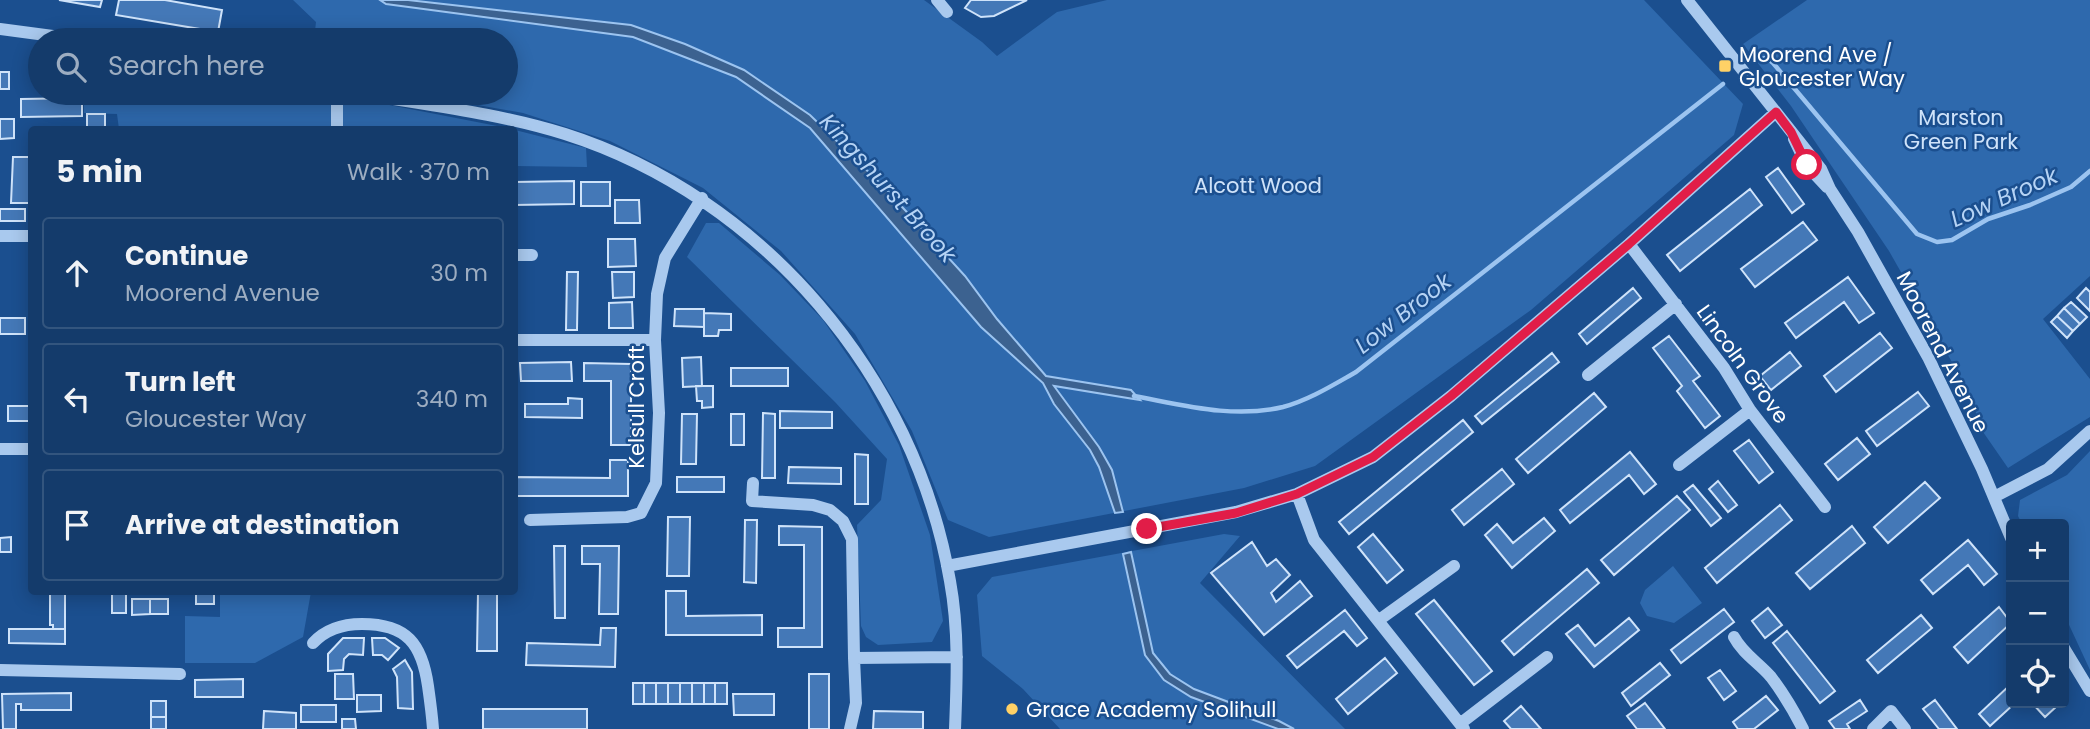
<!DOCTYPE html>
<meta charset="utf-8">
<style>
body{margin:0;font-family:Poppins,sans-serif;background:#214673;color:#f1f3f6}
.controls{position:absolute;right:21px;bottom:21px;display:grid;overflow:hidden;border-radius:7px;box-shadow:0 4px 18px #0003}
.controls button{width:63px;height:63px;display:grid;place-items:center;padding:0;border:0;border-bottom:2px solid #33557e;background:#143b6b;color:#f1f3f6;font:35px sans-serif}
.stop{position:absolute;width:21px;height:21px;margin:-16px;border:5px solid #e11d48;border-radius:50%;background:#fff}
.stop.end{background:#e11d48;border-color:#fff;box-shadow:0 2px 7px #0008}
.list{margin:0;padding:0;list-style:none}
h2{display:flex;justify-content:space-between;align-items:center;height:91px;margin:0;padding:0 28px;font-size:30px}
h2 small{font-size:23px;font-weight:400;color:#9dadc1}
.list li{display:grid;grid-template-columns:46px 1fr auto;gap:21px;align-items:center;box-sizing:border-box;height:112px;margin:0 14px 14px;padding:0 14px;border:2px solid #33557e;border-radius:7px}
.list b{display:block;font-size:26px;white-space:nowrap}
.list p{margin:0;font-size:23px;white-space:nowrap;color:#9dadc1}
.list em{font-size:23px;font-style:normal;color:#9dadc1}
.icon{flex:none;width:38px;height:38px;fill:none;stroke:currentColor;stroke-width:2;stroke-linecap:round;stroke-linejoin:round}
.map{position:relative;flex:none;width:2090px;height:729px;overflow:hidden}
.search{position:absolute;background:#143b6b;box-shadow:0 4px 18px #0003;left:28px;top:28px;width:490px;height:77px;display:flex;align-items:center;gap:18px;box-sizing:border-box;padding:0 24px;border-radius:38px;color:#9dadc1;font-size:26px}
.panel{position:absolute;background:#143b6b;box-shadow:0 4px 18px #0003;left:28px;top:126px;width:490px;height:469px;border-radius:7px}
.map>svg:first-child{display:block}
.green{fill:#2e69ad}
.water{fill:#3c6290;stroke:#9cc4f0;stroke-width:2}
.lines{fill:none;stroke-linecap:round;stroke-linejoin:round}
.stream{stroke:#9cc4f0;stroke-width:4.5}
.building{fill:#4478b7;stroke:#cfe3fa;stroke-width:2}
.minor{stroke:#a9c9ee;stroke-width:12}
.route{stroke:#e11d48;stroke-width:9}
.poi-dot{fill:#ffd166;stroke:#1b4f8f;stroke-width:2.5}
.labels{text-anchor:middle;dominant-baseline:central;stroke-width:5;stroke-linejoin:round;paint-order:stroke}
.poi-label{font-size:21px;fill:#fff;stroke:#1b4f8f;text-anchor:start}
.park-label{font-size:21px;fill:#cfe3fa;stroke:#1b4f8f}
.street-label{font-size:21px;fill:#fff;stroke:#1b4f8f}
.water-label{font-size:23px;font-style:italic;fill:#b5d3f5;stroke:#1b4f8f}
</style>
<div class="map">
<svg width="2090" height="729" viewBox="0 0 2090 729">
<rect width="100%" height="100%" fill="#1b4f8f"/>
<path class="green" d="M293 0H924L982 42 997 56 1057 12 1107 0H1644L1743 104 1734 135 1531 310 1315 466 1244 488 989 537 948 520 912 431 855 334 781 251 703 188 610 141 523 113 410 93H506V40H314L316 22Z
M1807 0H2090V276L2043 319 2090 379V417L2008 468 1981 429 1970 394 1889 251 1791 106 1743 44Z
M84 93H255L326 104 374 102 513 129H119L117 114 84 113Z
M515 130 586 148 587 167 515 166Z
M706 223H719L780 275 823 320 865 381 899 445 930 535 943 621 932 642 878 645 866 637 861 626 857 525 881 500 887 459 835 402 687 257Z
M2090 451V670L2064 614V524H2022L2018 516 2020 500 2067 475Z
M1224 534 1240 536 1200 583 1345 729H1060L1023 689 982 656 977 595 992 577Z
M1673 566 1702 603 1674 623 1647 616 1640 603 1645 590Z
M220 592H311L303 637 255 663H185V616L220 617Z"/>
<path class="water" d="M380 0H408L631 25 685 44 744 70 810 115 884 187 965 276 997 319 1046 376 1131 390 1140 400 1054 386 1099 447 1112 470 1123 512 1115 513 1099 467 1090 450 1054 404 1043 383 981 327 810 128 736 77 633 37 386 4Z
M1131 552 1153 653 1170 674 1194 689 1279 721 1294 729H1278L1191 697 1164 680 1145 655 1123 554Z"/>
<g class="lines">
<path class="stream" d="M1758 59 1767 58 1773 63 1917 234 1937 242 1952 240 1988 219 2030 205 2071 187 2090 171
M1134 396C1183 405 1233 419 1283 407 1309 400 1333 385 1356 372L1723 84"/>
</g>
<path class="building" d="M59 0H102L100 7Z
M119 0H165L222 10 218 32 116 15Z
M971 0H1027L994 16 981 17 965 8Z
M0 72H9V89H0Z
M82 98V116L21 117V99Z
M87 114H105V130H87Z
M0 119H14V138L0 139Z
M13 157H31L30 203H11Z
M1778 168 1804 204 1792 213 1766 177Z
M574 181V204L514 205V182Z
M581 182H610V206H581Z
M1750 189 1762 205 1680 271 1667 255Z
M615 200H639L640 223H615Z
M0 209H25V221H0Z
M1803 222 1817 240 1755 287 1741 269Z
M608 239H635L636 266 608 267Z
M567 272H578L577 330H566Z
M612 272H634V297L613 298Z
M1848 277 1874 313 1859 323 1844 302 1796 338 1785 323Z
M1633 288 1641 298 1587 344 1579 334Z
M2086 288 2090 292V311L2077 298Z
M632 302 633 328H609V303Z
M2071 302 2087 317 2080 324 2064 308Z
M2064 308 2080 324 2073 331 2057 316Z
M675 309H704V327L674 326Z
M704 313 731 314V330H719L718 336H704Z
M2057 316 2073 331 2067 338 2051 322Z
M0 318H25V334H0Z
M1880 333 1892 348 1836 392 1824 376Z
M1669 336 1700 376 1693 381 1720 416 1705 428 1677 391 1682 386 1653 348Z
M1790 352 1801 366 1771 390 1760 376Z
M1552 353 1559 362 1482 424 1475 416Z
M701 357 702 386 683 387 682 358Z
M571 362 572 381H521L520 363Z
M584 363 631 364V445H611V381H584Z
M731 368H788V386H731Z
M696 386H713V407L702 408V401H697Z
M1918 392 1929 406 1877 446 1866 431Z
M1594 393 1606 407 1528 473 1516 459Z
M568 398 582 399V418L525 417V404H568Z
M8 406H32V421H8Z
M780 411 832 412V428H780Z
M763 413 775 414V478H762Z
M682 414H697L696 464H681Z
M731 414H744V445H731Z
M1463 420 1473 432 1349 534 1339 522Z
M1857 438 1870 454 1838 480 1825 464Z
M1749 440 1773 472 1759 483 1734 451Z
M1630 452 1656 484 1644 494 1629 475 1570 523 1560 510Z
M855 454 868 455V504H855Z
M610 460H628V496H515V477L610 478Z
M789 467 841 468V484L788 483Z
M1502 469 1514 484 1464 525 1452 510Z
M677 477H724V492H677Z
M1718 481 1737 505 1728 512 1709 489Z
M1925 482 1940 498 1888 543 1874 527Z
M1693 485 1721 518 1711 526 1684 492Z
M1677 496 1690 510 1614 575 1601 560Z
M1780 505 1792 520 1717 583 1705 568Z
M668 517H690L689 576H667Z
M1544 518 1555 531 1512 568 1485 535 1497 524 1513 543Z
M745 520H757L756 583 744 582Z
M779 526 822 527V647H778V628H804V545H779Z
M1852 526 1865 543 1810 589 1796 573Z
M1373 534 1403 570 1387 583 1358 547Z
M11 537V552H0V538Z
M1968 540 1997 574 1984 585 1968 565 1933 594 1921 580Z
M1252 542 1267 566 1276 559 1290 575 1271 593 1276 602 1300 581 1312 596 1264 635 1211 573Z
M554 546H565V618H555Z
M582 546H619L618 614H599L600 564H582Z
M1587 569 1599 583 1514 655 1502 641Z
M666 591H686V616L762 615V635H666Z
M50 592H65V629H53V625H50Z
M196 592H214V604H196Z
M478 592H497V651H477Z
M112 594H126V613H112Z
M132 599H150V614L132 615Z
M150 599H168V614H150Z
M1434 600 1492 671 1474 685 1416 614Z
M1999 607 2011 623 1968 663 1954 647Z
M1768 608 1782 625 1765 638 1752 621Z
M1724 609 1734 622 1681 663 1671 650Z
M1345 610 1367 638 1357 646 1344 631 1297 668 1287 656Z
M1921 615 1932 628 1878 673 1867 660Z
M1629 618 1639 630 1594 667 1566 634 1578 625 1595 646Z
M601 628H616L615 667 526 665 527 643 600 645Z
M9 629H65V644L9 643Z
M1787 631 1835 691 1820 703 1773 643Z
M343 638H364L363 655 349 654 344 659 343 670 328 671V654Z
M372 638H385L399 648 388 660 382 655H373Z
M1385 658 1397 673 1348 714 1336 699Z
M405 660 412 672 413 709 398 708 397 677 393 669Z
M1660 663 1670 675 1631 706 1622 693Z
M1720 670 1736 691 1724 700 1708 678Z
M335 674H353L354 699H335Z
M809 674H829V729H809Z
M243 679V697H195V680Z
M633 683H644V704H633Z
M644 683H656V704H644Z
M656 683H668V704H656Z
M668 683H680V704H668Z
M680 683H692V704H680Z
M692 683H704V704H692Z
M704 683H715V704H704Z
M715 683H727V704H715Z
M2011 684V703H2015L1990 726 1979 714Z
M71 693V710H21V704H16V729H3L2 694Z
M733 694H774V715H734Z
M357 695H381V711L357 712Z
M1766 696 1778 710 1754 729H1738L1733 722Z
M1860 700 1867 711 1847 724 1850 729H1835L1829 721Z
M1935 700 1957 729H1939L1923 709Z
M151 701H166V717H151Z
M1645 703 1665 729H1637L1627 716Z
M2032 703H2054L2057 706 2045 717Z
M301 705H336V722H301Z
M1521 706 1541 729H1511L1504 721Z
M483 709H587V729H483Z
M264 711 296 713V729H263Z
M874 711 923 712V729H873Z
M151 717H166V729H151Z
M342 719H355L356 729H342Z"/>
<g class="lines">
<path class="minor" d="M937 0 947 12
M1687 0 1821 169 1830 189 1858 232 1928 357 1982 469 2011 538
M0 29 83 40
M337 93V130
M357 93C426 105 498 113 565 134 763 197 915 377 950 581 959 630 957 680 955 729
M1794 139C1802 158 1811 172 1827 187
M0 236H32
M1629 244 1724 368 1750 410 1825 507
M514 255H532
M514 340H655
M1588 375 1676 304
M0 449H32
M1679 465 1750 410
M753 483 752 501 813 505 830 510 843 521 852 539 854 658 957 657
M1297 494 1314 540 1464 729
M1994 497 2048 469 2090 431
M530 520 627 517 641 513 656 483 659 413 655 340 657 294 665 258 702 198
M947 566 1236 512 1297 494 1373 457 1451 396 1629 244 1776 112
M1379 620 1454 566
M1734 637C1743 654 1759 663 1771 677 1783 693 1794 711 1803 729
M313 643C326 629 344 624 362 624 407 624 422 644 428 686 430 700 432 715 433 729
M2064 648 2090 691
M0 670 180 674
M1461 723 1547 657
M850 729 856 703 854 658
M1873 729 1891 711 1905 729"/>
</g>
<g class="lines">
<path class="route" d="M1147 529 1236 513 1297 494 1373 457 1451 396 1629 244 1776 112 1791 132 1807 165"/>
</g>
<g class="poi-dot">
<rect x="1718" y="59" width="14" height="14" rx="3.5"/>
<circle cx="1012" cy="709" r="7"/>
</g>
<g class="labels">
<g class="poi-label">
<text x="1739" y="54">Moorend Ave /<tspan x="1739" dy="24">Gloucester Way</tspan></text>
<text x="1026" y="709">Grace Academy Solihull</text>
</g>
<g class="park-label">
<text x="1961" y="117">Marston<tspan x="1961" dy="24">Green Park</tspan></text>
<text x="1258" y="185">Alcott Wood</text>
</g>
<g class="street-label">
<text transform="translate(1943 352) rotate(63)">Moorend Avenue</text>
<text transform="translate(1743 364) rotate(54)">Lincoln Grove</text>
<text transform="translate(636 407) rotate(-90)">Kelsull Croft</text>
</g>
<g class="water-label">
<text transform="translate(888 188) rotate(48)">Kingshurst Brook</text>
<text transform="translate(2004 197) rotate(-24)">Low Brook</text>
<text transform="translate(1403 313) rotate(-38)">Low Brook</text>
</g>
</g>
</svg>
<div class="controls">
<button>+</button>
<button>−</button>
<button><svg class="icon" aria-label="locate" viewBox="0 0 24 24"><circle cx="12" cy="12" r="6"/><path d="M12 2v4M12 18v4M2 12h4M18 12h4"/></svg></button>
</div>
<div class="stop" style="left:1807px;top:165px"></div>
<div class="stop end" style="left:1147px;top:529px"></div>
<div class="search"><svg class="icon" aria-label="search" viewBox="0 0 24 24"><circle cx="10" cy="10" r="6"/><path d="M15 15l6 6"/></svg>Search here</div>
<section class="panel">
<h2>5 min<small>Walk · 370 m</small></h2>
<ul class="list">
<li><svg class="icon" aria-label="ahead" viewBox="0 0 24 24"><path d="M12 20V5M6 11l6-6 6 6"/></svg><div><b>Continue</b><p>Moorend Avenue</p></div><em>30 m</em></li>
<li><svg class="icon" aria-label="left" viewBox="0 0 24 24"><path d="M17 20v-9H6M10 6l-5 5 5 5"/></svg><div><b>Turn left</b><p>Gloucester Way</p></div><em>340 m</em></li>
<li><svg class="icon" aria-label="arrive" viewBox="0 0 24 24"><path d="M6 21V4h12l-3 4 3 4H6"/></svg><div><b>Arrive at destination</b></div></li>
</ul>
</section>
</div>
